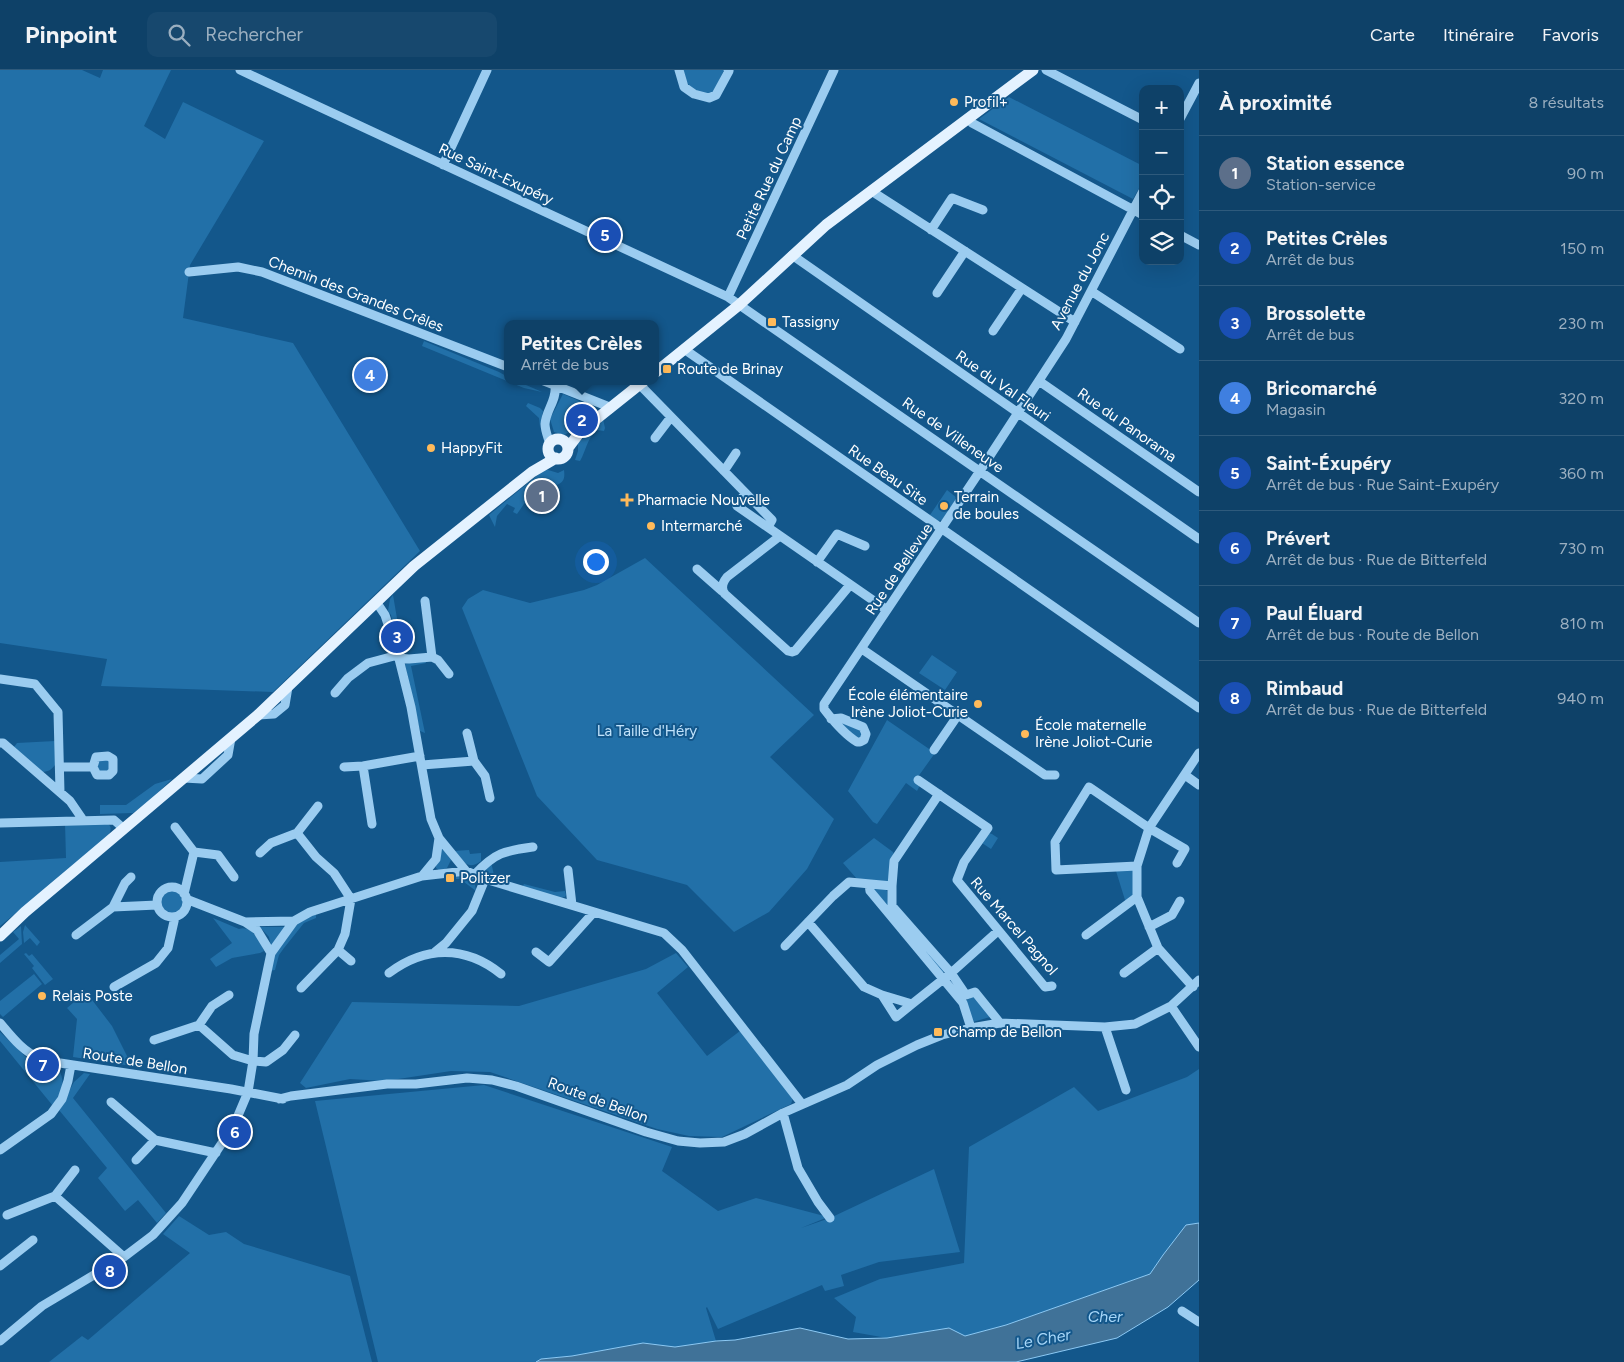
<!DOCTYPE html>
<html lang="fr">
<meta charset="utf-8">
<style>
body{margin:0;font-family:Figtree,sans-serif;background:#17486e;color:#f1f3f6}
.controls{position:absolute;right:15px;top:15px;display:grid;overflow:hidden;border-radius:10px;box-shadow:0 5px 20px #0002}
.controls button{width:45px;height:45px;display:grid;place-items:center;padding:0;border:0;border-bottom:1px solid #2e5a7c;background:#0e4168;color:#f1f3f6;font:25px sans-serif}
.you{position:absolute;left:595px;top:491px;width:18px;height:18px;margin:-12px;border:4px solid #fff;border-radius:50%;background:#1a73e8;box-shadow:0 0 0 8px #1a73e833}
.badge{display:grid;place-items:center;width:32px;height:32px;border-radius:50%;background:#95b2f1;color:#fff;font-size:16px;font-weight:700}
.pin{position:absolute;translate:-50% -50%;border:2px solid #fff;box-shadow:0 1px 5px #0006}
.popup{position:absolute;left:504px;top:250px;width:155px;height:65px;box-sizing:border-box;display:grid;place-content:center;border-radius:10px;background:#0e4168;filter:drop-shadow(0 1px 4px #0005);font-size:16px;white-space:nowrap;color:#9bafc0}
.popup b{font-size:19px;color:#f1f3f6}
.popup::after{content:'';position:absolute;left:50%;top:100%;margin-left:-10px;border:10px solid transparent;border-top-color:#0e4168}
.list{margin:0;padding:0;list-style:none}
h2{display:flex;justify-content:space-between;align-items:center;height:65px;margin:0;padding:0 20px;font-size:21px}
h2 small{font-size:16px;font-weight:400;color:#9bafc0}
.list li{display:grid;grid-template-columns:32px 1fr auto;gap:15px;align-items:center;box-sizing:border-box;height:75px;padding:0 20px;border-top:1px solid #2e5a7c}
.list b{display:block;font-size:19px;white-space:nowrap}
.list p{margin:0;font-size:16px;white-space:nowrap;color:#9bafc0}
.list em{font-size:16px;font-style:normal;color:#9bafc0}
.icon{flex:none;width:28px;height:28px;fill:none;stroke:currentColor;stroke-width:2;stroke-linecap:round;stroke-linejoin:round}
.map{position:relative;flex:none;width:1199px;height:1292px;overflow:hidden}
header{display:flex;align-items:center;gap:30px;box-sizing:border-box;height:70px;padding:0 25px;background:#0e4168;border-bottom:1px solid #2e5a7c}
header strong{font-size:24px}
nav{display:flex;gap:28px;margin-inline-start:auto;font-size:18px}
.search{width:350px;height:45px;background:#17486e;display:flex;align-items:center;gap:12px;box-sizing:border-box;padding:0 18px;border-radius:10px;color:#9bafc0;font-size:19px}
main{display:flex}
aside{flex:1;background:#0e4168}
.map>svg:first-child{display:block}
.green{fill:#2270a8}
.water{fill:#407298;stroke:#8cc9f4}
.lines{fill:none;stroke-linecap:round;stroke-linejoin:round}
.minor{stroke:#9bccf0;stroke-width:9}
.major{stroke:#e4f2ff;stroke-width:11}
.poi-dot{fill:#ffba5a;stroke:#13578b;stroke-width:2}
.labels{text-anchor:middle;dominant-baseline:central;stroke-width:4;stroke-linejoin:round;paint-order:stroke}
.poi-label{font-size:15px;fill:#fff;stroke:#13578b;text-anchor:start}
.street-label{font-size:15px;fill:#fff;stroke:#13578b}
.park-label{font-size:15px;fill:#c1e3fc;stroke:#13578b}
.water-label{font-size:16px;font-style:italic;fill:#a6d6f8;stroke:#13578b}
</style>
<header>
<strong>Pinpoint</strong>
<div class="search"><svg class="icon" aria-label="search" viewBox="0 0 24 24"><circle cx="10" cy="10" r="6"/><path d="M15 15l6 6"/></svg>Rechercher</div>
<nav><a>Carte</a><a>Itinéraire</a><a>Favoris</a></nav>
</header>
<main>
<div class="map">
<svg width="1199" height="1292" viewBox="0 0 1199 1292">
<rect width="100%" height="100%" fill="#13578b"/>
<path class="green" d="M0 0H82L100 8 103 0H171L144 56 165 69 183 32 264 71 190 195 183 248 293 273 420 481 273 622 101 616 107 589 0 573Z
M682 0H724L712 25C694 23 687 18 682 0Z
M1009 27 1143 96V111L1133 129 979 49Z
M424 271 499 302 508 307V311H517L542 322 524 318 422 276Z
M563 324 596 338 581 351 579 357 564 365 554 362 550 349Z
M528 333 540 338 543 341 540 357 539 348 526 336Z
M603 349 605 358 604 361 597 360C587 368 586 381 580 391L575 390 578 381V373Z
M545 399 558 403 564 400C565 408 564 412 557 415L544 413 533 421 517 444 513 442 515 438 507 434 497 446 495 457 489 445Z
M947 420 957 428 942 450 938 451 930 445Z
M645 488 814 645 770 687 834 749 807 799 769 842 734 862 687 815 597 790 537 726 462 538 468 529 483 520 530 533 584 520 597 515Z
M393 525 399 560 394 559 391 545 388 541 390 529Z
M932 585 957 602 945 620 919 603Z
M425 589 426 593 411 596 425 663 420 661 405 594Z
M887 650 935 683 915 711 920 715 917 721 906 713 877 754 873 752 848 721Z
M840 652 859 659 862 663 861 667 858 668 845 661Z
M55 671V695C51 700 48 702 41 702L14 677 17 673Z
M98 690H108L110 692V700L108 702 98 701 97 693Z
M172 709 145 735 133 743 100 744V735H126L155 714Z
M65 753H107C112 756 111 760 109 765L72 798 0 856V792L66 788Z
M988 763 992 764 998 768 991 779 982 773Z
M874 768 893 782 894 785 888 812 857 809 843 793Z
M441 777 451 790 447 798 440 801 436 798V795Z
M469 780 470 784 481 783V791C467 801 464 791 454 781Z
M491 792 494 805 506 808 504 812 484 806 482 799Z
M1132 799 1134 801 1135 825 1127 832 1125 830 1116 801Z
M456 804 472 807 475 814 476 821 460 809H455Z
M524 814 555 822 565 821 566 825 565 827 560 828 522 817Z
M875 818 885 819 887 821 888 834 945 900 942 903 873 820Z
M161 832a11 11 0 1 1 22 0a11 11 0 1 1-22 0Z
M316 844V848L304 853 284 878 279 885 275 900 269 901 274 882 296 854 306 847Z
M213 848 239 859C252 855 260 871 264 881L260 883 232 888 216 897 210 889 232 873Z
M25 855 40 872 37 876 30 868 24 873 23 862Z
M21 856 22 874 0 893V885L19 869 13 862Z
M260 857H285L271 876 269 867Z
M26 883 29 886 32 884 53 909 45 915 32 898 34 896 24 884Z
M676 883 688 897 657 923 707 986 740 961 793 1028 791 1034 722 1067 689 1066 657 1059 490 1002 451 1001 385 1011 350 1009 306 1018 300 1013 352 932 519 936 646 899Z
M34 904 42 914 3 947 0 944V931Z
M86 922 112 956 132 996 73 987 77 949 67 938Z
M974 926 990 947 973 952 965 931Z
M0 962 27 988 35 992 58 998C67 1014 61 1021 53 1036L0 971Z
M1199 999V1153L1186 1155 1163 1185 1150 1204 1006 1255 965 1266 949 1258 887 1268 853 1262 856 1247 834 1228 880 1209 964 1193 969 1077 1074 1017 1098 1041 1187 1007Z
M84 1003 90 1004 73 1028 166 1143 157 1153 138 1130 125 1141 98 1108 107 1098 59 1040 74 1012Z
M484 1015 672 1077 662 1101 718 1141 756 1128 828 1147 801 1158 830 1148 934 1099 960 1182 879 1192 841 1205 844 1216 825 1221 822 1215 718 1259 707 1237 706 1238 716 1271 675 1277 643 1273 572 1286 541 1289 536 1292H378L315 1031Z
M179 1146 209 1165 226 1162 244 1174 350 1206 372 1292H49L82 1266 88 1270 190 1183 163 1164Z"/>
<path class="water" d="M1199 1153V1210L1168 1237 1117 1268 1016 1292H536L541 1289 572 1286 643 1273 675 1277 716 1271 735 1270 800 1258 848 1269 887 1268 949 1258 965 1266 1006 1255 1150 1204 1163 1185 1186 1155Z"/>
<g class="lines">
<path class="minor" d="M240 0 728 227 1199 553
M679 0 684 17 694 24 709 28 716 25 729 1 728 0
M1046 0 1143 50
M968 48 972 53 1143 145
M1180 49 1199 13
M443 95 487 0
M873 120 876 124 1075 252
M931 160 952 128 983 140
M1180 165 1199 175
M792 185 1199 469
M189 202 238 197 262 202 508 297
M1091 221 1180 279
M937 223 965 181
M728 227 834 0
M993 261 1022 218
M684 279 1199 638
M544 311 607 336 610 339
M1039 311 1199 422
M640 315 772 450 768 457
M655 368 671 347
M550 374C548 367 545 361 545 354 546 340 557 330 555 316
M724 401 736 383
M745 423 737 436 887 540
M780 466 727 507C723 512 720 518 725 524L788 581 792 582 795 581 850 515
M817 492 837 464 865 476
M697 499 722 521
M425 531 432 587 438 590 449 604
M377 533 385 545 398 585 411 637 431 749 439 768 466 801
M862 579 1045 705H1055
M399 588 409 589 432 587
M0 609 35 614 58 642 60 722
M335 623 348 608 368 593 398 585
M258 645 274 644 285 635 288 617
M831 649 841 648 863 657 866 664 864 670 860 672H857C844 664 834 652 824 639V634L980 401 1066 269 1143 121
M467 663 474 691 485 706 490 728
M0 673H3L70 731 83 750
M934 680 958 645
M422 695 474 691
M363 696 372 754
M60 697H93L97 705H109L113 701V689L108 686 96 687 93 697
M344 697 363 696 420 686
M1185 705 1199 715
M184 708 202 709 228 685 231 668
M918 710 988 758 964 792 957 810 1045 917 1052 916
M939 724 894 791 892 816V836L951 903 966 925 975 922 1000 953
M0 753 114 750 123 758
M175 757 194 782 184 824
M297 763 316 787 334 803 351 829 345 864 338 880 301 918
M194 782 218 785 234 807
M260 783 271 773 297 763 318 736
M1137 796 1056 800 1055 772 1089 717 1149 758 1185 779 1177 793
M568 800 572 835
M475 804C496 782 504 781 533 777
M422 806 436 789 439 768
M869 814 870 821 963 933 971 958
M157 832a15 15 0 1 1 30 0a15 15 0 1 1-30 0Z
M186 829 245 852 257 860 271 883
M113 837 125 813 131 807
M245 852 294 851
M808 852 864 917 882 925 896 947 912 934
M1149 857 1172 845 1180 831
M76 865 113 837 157 835
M1086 865 1137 827
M785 876 833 826 849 812 892 816
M338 880 351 891
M435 882 446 873 472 841 485 809
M536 882 549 892 594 842
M389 903C425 876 465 875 501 904
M1124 903 1158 878
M114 917 156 893 168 878 175 847
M1193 917 1158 878 1137 827V796L1149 758 1199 683
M882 925 912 934 951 903 998 861
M1171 936 1199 977
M0 953C11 966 24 983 40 988 46 991 54 992 60 993L231 1019 283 1029
M199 955 233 985 253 991 266 992 283 980 295 965
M1105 957 1126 1020
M154 970 199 955 212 936 229 925
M279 1029 291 1026 387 1014H416L467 1008 492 1010 516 1016 646 1062 678 1071 700 1073 724 1072 745 1064 783 1043 847 1015 877 995 917 975 942 965 971 958 1000 953 1105 957 1135 954 1171 936 1199 910
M111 1032 155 1070 216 1083
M783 1043 798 1098 818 1132 830 1148
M0 1080 51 1044 62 1029 68 1011 71 995
M136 1090 155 1070
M55 1126 124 1187
M7 1145 55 1126 75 1100
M0 1196 33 1170
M1182 1241 1199 1252
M0 1271 42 1236 124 1187 153 1165 182 1133 228 1064 237 1048 248 1022 253 991 254 964 271 883 294 851 310 842 422 806 466 801 485 809 664 863 682 880 802 1034"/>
<path class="major" d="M656 302 739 235 826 155 1033 0
M548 379a10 10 0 1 1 20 0a10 10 0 1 1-20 0Z
M568 378 580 362 644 311
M0 866 25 842 75 800 258 645 414 496 532 402 556 388"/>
</g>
<g class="poi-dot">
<circle cx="954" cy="32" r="5"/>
<rect x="767" y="247" width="10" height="10" rx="2.5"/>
<rect x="662" y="294" width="10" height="10" rx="2.5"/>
<circle cx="431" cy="378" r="5"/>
<path d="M624.5 422.5h5v5h5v5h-5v5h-5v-5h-5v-5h5z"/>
<circle cx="944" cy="436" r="5"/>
<circle cx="651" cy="456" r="5"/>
<circle cx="978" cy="634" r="5"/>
<circle cx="1025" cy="664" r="5"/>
<rect x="445" y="803" width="10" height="10" rx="2.5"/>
<circle cx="42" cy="926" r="5"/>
<rect x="933" y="957" width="10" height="10" rx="2.5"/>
</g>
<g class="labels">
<g class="poi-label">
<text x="964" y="32">Profil+</text>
<text x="782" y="252">Tassigny</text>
<text x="677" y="299">Route de Brinay</text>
<text x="441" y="378">HappyFit</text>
<text x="954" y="427">Terrain<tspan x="954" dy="17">de boules</tspan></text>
<text x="637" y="430">Pharmacie Nouvelle</text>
<text x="661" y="456">Intermarché</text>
<text x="968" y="625" text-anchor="end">École élémentaire<tspan x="968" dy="17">Irène Joliot-Curie</tspan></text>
<text x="1035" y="655">École maternelle<tspan x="1035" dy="17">Irène Joliot-Curie</tspan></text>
<text x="460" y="808">Politzer</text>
<text x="52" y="926">Relais Poste</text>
<text x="948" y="962">Champ de Bellon</text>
</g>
<g class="street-label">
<text transform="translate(496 104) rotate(25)">Rue Saint-Exupéry</text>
<text transform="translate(769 108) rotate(-65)">Petite Rue du Camp</text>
<text transform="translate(1080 211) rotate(-62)">Avenue du Jonc</text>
<text transform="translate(356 224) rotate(21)">Chemin des Grandes Crêles</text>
<text transform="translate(1003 316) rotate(35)">Rue du Val Fleuri</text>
<text transform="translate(1127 355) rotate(35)">Rue du Panorama</text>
<text transform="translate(953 365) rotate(35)">Rue de Villeneuve</text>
<text transform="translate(888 405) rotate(35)">Rue Beau Site</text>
<text transform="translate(899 499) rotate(-56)">Rue de Bellevue</text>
<text transform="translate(1014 856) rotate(49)">Rue Marcel Pagnol</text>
<text transform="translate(135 991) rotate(9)">Route de Bellon</text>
<text transform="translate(598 1030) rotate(20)">Route de Bellon</text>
</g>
<g class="park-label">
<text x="647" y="661">La Taille d'Héry</text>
</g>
<g class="water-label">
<text x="1105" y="1246">Cher</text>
<text transform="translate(1043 1269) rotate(-10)">Le Cher</text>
</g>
</g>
</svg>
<div class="controls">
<button>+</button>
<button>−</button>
<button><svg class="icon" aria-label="locate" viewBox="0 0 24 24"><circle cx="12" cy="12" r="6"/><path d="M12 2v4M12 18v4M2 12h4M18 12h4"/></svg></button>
<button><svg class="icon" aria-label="layers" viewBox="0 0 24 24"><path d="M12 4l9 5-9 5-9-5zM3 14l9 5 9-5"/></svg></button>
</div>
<div class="you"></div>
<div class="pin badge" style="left:542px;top:426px;background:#5c6f8a">1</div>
<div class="pin badge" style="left:582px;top:350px;background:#1a4fb4">2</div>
<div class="popup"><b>Petites Crèles</b>Arrêt de bus</div>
<div class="pin badge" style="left:397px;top:567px;background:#1a4fb4">3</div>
<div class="pin badge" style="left:370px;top:305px;background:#3f7fe0">4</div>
<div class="pin badge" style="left:605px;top:165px;background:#1a4fb4">5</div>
<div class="pin badge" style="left:235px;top:1062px;background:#1a4fb4">6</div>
<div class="pin badge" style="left:43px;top:995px;background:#1a4fb4">7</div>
<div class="pin badge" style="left:110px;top:1201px;background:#1a4fb4">8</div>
</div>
<aside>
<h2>À proximité<small>8 résultats</small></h2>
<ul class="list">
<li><span class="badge" style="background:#5c6f8a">1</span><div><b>Station essence</b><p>Station-service</p></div><em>90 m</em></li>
<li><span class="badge" style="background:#1a4fb4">2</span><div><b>Petites Crèles</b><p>Arrêt de bus</p></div><em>150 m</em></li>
<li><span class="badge" style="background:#1a4fb4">3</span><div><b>Brossolette</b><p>Arrêt de bus</p></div><em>230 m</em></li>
<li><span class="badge" style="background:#3f7fe0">4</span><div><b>Bricomarché</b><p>Magasin</p></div><em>320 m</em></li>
<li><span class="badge" style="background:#1a4fb4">5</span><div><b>Saint-Éxupéry</b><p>Arrêt de bus · Rue Saint-Exupéry</p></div><em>360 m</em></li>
<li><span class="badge" style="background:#1a4fb4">6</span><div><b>Prévert</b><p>Arrêt de bus · Rue de Bitterfeld</p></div><em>730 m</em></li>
<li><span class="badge" style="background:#1a4fb4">7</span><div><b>Paul Éluard</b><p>Arrêt de bus · Route de Bellon</p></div><em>810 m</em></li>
<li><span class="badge" style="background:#1a4fb4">8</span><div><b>Rimbaud</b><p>Arrêt de bus · Rue de Bitterfeld</p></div><em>940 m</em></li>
</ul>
</aside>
</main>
